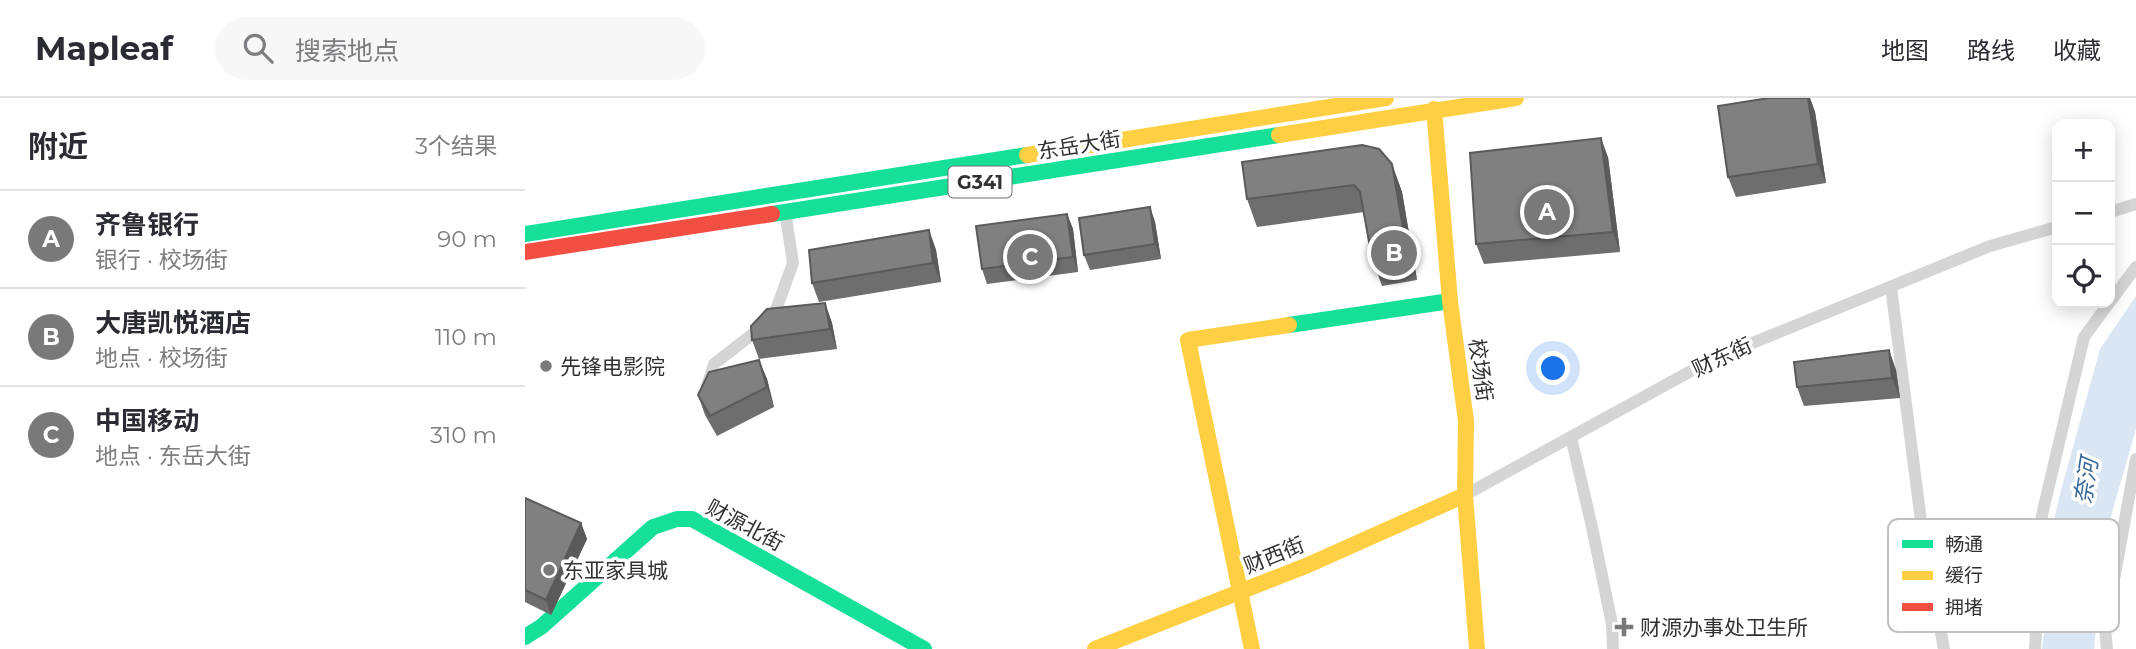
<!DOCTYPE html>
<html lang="zh">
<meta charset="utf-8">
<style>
body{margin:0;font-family:Montserrat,"Noto Sans SC",sans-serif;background:#f7f7f7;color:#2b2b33}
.controls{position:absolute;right:21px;top:21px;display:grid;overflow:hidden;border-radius:14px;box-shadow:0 4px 18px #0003}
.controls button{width:63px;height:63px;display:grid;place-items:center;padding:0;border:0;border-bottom:2px solid #e1e1e2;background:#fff;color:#2b2b33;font:35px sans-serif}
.you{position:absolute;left:1029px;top:271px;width:24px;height:24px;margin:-18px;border:5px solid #fff;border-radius:50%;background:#1a73e8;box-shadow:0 0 0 10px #1a73e833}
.badge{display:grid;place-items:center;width:46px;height:46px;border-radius:50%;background:#797979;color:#fff;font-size:23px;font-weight:700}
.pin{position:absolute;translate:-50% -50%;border:4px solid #fff;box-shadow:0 2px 7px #0006}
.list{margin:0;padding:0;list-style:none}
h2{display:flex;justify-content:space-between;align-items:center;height:91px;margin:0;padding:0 28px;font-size:30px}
h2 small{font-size:23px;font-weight:400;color:#7c7c81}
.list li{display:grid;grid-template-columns:46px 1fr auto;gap:21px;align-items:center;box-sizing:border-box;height:98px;padding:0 28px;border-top:2px solid #e1e1e2}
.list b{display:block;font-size:26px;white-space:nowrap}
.list p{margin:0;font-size:23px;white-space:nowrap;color:#7c7c81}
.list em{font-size:23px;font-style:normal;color:#7c7c81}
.icon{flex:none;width:38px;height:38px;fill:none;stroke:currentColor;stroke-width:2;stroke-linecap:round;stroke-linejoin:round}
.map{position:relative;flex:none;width:1611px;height:551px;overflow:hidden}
header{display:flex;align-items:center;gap:42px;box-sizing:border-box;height:98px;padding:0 35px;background:#fff;border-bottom:2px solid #e1e1e2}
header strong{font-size:33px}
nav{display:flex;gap:38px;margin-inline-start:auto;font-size:24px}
.search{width:490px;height:63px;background:#f7f7f7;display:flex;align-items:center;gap:18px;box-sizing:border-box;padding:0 24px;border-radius:38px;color:#7c7c81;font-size:26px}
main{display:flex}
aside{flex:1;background:#fff}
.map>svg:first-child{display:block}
.water{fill:#dae6f4}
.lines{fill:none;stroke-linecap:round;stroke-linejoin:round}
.street{stroke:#d5d5d5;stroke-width:12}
.fast{stroke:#16e098;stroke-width:16}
.slow{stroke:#ffcf43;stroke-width:16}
.jam{stroke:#f24e42;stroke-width:16}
.wall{fill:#6e6e6e}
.shaded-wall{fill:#5a5a5a}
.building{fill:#808080;stroke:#5a5a5a;stroke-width:2}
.poi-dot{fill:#797979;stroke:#fff;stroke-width:2.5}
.labels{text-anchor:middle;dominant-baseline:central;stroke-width:7;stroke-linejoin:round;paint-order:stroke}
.shield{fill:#fff;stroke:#6f6f6f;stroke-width:2}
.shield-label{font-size:19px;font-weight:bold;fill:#313131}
.street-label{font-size:21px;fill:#313131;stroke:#fff}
.poi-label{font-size:21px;fill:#313131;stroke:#fff;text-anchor:start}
.water-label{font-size:23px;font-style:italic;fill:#396999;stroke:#fff}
.key{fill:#fff;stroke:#c1c1c1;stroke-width:2}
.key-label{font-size:19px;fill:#313131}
</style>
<header>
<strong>Mapleaf</strong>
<div class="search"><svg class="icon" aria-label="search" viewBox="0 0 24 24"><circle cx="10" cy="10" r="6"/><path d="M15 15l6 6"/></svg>搜索地点</div>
<nav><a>地图</a><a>路线</a><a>收藏</a></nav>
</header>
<main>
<aside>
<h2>附近<small>3个结果</small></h2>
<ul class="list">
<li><span class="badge">A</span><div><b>齐鲁银行</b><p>银行 · 校场街</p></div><em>90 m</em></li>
<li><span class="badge">B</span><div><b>大唐凯悦酒店</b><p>地点 · 校场街</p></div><em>110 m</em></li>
<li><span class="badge">C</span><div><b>中国移动</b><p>地点 · 东岳大街</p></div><em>310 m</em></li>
</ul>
</aside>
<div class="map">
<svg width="1611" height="551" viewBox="0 0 1611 551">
<rect width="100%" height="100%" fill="#fff"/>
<path class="water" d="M1611 198V331L1580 439 1569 551H1517L1526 481V436L1535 396 1575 251Z"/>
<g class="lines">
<path class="street" d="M1585 114 1611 106
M1366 189 1396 423 1419 551
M1585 204 1611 169
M182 288 189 266 248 220 268 165 260 113
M1046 339 1067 429 1087 526 1088 551
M940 397 1186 262 1465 148 1532 129
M1510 551 1517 417 1559 239 1584 205
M1582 551 1580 531 1611 361"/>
<path class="fast" d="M247 116 754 37
M0 136 502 57
M764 227 925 203
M0 539 16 529 128 429 152 421H167L399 551"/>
<path class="slow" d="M909 11 925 203 941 323 940 397 952 551
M754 37 991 0
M502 57 861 0
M570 551 783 467 940 397
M727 551 663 242 764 227"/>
<path class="jam" d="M0 154 247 116"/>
</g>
<path class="wall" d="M1244 0H1285L1290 14 1301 85 1211 99 1203 79Z
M1083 59 1095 154 959 166 951 146Z
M867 66 877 94 892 182 857 188 847 160 839 114 732 129 722 101Z
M625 109 630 124 636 161 565 172 559 157Z
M542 116 548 131 553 174 462 186 457 171Z
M404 132 411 152 416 184 294 204 287 185Z
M300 205 307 225 312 251 234 261 227 242Z
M1364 252 1371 272 1375 300 1279 308 1272 289Z
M234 262 242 281 249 309 192 338 180 317 173 297Z
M0 400 56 425 62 441 26 517 0 504Z"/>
<path class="shaded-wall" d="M1283 0H1285L1290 14 1301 85 1293 66Z
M1076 40 1083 59 1095 154 1088 134Z
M867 66 877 94 892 182 882 154Z
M625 109 630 124 636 161 630 146Z
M542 116 548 131 553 174 548 159Z
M404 132 411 152 416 184 408 165Z
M300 205 307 225 312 251 305 231Z
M1364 252 1371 272 1375 300 1367 280Z
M234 262 242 281 249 309 242 289Z
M56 425 62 441 26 517 21 502Z"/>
<path class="building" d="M1244 0H1283L1293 66 1203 79 1193 8Z
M1076 40 1088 134 951 146 945 55Z
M837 47 854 51 867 66 882 154 847 160 835 94 829 87 722 101 717 64Z
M625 109 630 146 559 157 554 120Z
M542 116 548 159 457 171 451 128Z
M404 132 408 165 287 185 284 152Z
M300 205 305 231 227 242 226 228 242 211Z
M1364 252 1367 280 1272 289 1269 264Z
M234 262 242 289 185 318 173 297 184 274Z
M0 400 56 425 21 502 0 492Z"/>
<g class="poi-dot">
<circle cx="21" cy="268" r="7"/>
<circle cx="24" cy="472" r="7"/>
<path d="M1095.5 518.5h7v7h7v7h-7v7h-7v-7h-7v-7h7z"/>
</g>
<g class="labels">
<rect class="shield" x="423.5" y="68.5" width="63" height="31" rx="5"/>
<g class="shield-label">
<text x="455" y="84">G341</text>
</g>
<g class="street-label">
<text transform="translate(554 47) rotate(-9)">东岳大街</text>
<text transform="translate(1197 259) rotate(-25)">财东街</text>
<text transform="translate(956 272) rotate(82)">校场街</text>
<text transform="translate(220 427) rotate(28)">财源北街</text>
<text transform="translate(749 457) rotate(-22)">财西街</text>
</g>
<g class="poi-label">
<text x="35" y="268">先锋电影院</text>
<text x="38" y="472">东亚家具城</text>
<text x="1115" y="529">财源办事处卫生所</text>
</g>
<g class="water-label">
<text transform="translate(1561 383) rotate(-81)">奈河</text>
</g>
</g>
<rect x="1363" y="421" width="231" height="113" rx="10" class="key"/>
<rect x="1377" y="442" width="31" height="8" fill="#16e098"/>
<rect x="1377" y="473" width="31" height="9" fill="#ffcf43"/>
<rect x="1377" y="505" width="31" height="8" fill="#f24e42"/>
<g class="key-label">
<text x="1420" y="453">畅通</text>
<text x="1420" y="484">缓行</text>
<text x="1420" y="516">拥堵</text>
</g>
</svg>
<div class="controls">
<button>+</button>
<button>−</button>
<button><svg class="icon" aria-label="locate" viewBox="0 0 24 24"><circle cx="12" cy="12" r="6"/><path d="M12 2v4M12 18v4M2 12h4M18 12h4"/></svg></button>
</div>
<div class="you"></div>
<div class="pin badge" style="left:1022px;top:114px">A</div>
<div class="pin badge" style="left:869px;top:155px">B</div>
<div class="pin badge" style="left:505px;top:159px">C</div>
</div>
</main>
